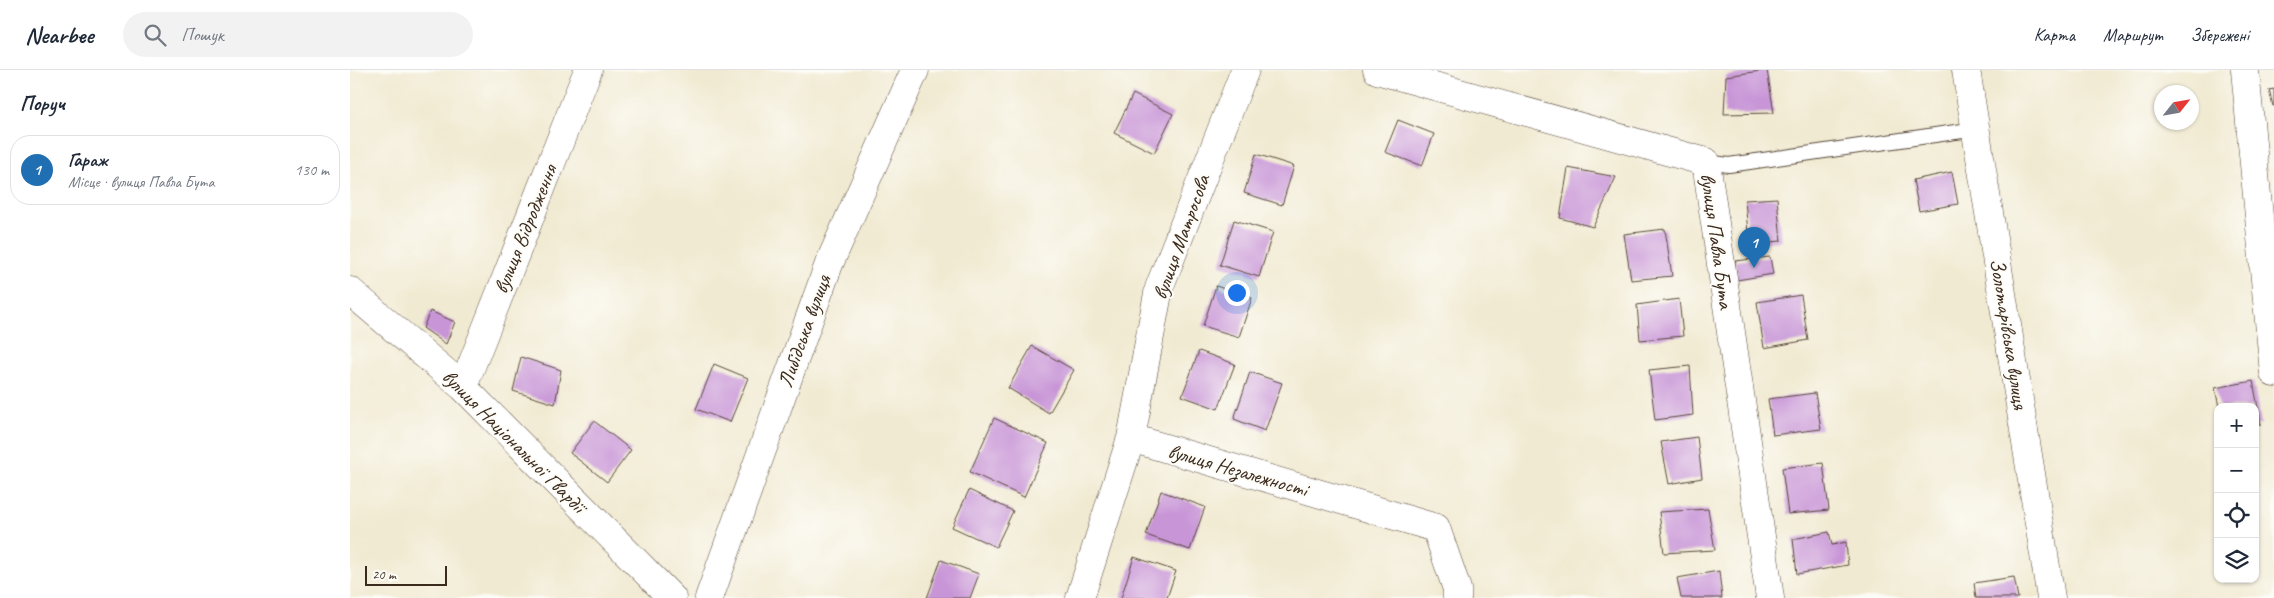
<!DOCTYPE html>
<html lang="uk">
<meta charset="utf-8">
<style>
body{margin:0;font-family:Caveat,sans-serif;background:#f2f2f3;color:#1f2937}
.controls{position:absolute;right:15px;bottom:15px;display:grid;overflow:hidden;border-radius:10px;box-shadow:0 1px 4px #0004}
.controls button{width:45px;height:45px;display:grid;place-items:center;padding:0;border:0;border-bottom:1px solid #e0e1e3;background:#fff;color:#1f2937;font:25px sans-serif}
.compass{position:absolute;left:1804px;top:15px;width:45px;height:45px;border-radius:50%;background:#fff;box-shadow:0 1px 4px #0004;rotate:59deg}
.scale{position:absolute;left:15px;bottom:12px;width:82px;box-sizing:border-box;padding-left:5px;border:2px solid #3b2a1e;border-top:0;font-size:14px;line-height:18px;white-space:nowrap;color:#3b2a1e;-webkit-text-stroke:4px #fdfcf7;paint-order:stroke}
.you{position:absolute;left:886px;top:222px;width:18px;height:18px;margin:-12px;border:4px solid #fff;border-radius:50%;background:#1a73e8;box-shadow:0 0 0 8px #1a73e833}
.badge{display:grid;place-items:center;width:32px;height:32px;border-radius:50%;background:#1f6fb2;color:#fff;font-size:16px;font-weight:700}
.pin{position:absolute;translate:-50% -41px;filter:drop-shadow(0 1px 2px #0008)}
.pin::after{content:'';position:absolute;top:26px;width:18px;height:15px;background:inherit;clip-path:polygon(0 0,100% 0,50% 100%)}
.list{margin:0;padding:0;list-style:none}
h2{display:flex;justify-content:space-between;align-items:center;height:65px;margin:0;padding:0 20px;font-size:21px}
h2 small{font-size:16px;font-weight:400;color:#747a83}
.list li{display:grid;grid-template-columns:32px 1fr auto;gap:15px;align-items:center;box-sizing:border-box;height:70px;margin:0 10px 10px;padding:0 10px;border:1px solid #e0e1e3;border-radius:20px}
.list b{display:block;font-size:19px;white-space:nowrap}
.list p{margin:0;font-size:16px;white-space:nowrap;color:#747a83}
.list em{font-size:16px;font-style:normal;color:#747a83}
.icon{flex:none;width:28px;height:28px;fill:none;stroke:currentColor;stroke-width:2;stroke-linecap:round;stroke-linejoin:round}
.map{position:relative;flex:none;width:1924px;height:528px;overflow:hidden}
header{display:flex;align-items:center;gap:30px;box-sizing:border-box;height:70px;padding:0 25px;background:#fff;border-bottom:1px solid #e0e1e3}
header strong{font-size:24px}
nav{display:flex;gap:28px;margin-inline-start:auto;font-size:18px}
.search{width:350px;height:45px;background:#f2f2f3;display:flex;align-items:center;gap:12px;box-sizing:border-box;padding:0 18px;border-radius:28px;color:#747a83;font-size:19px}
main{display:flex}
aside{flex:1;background:#fff}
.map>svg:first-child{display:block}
.building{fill:#c895d7}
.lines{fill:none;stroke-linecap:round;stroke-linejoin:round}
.service-casing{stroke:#564739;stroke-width:16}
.minor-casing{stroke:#564739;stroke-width:29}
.service{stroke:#fff;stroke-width:14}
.minor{stroke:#fff;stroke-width:28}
.labels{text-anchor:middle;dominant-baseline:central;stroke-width:4;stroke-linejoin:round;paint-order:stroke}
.street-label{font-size:21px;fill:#3b2a1e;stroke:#fdfcf7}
</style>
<header>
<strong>Nearbee</strong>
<div class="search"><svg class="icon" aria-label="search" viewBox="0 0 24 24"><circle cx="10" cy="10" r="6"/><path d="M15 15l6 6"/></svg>Пошук</div>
<nav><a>Карта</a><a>Маршрут</a><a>Збережені</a></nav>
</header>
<main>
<aside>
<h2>Поруч<small></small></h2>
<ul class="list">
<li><span class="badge">1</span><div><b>Гараж</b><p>Місце · вулиця Павла Бута</p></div><em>130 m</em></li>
</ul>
</aside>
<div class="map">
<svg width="1924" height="528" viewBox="0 0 1924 528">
<rect width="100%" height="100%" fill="#fdfcf7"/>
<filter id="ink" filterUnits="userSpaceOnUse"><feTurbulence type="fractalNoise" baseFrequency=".02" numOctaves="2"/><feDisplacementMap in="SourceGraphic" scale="10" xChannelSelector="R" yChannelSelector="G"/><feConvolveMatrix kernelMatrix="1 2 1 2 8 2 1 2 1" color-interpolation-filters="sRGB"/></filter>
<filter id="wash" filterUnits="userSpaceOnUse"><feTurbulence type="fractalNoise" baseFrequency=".0096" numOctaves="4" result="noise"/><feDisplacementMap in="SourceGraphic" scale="20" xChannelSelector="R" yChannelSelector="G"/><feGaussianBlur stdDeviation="1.12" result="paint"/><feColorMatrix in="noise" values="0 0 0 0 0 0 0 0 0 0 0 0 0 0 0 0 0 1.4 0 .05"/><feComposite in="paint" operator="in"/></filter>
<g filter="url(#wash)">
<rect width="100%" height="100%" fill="#f1ead2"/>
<g id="blocks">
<path class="building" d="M1417 0 1424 43 1374 44 1376 6Z
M1924 19V36H1923L1919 20Z
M783 24 823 44 804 83 764 63Z
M1048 50 1084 64 1072 96 1035 82Z
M906 84 944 96 932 135 894 123Z
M1218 98 1266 107 1243 157 1210 148Z
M1602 102 1608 134 1569 141 1563 110Z
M1427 128 1431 171 1399 174 1395 130Z
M884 150 923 162 909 207 870 195Z
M1315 159 1322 206 1281 210 1274 164Z
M1420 187 1423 204 1387 210 1385 191Z
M866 216 902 228 889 267 853 256Z
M1451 225 1458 270 1414 278 1407 232Z
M1329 229 1333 266 1290 270 1287 235Z
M80 241 105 252 96 274 73 258Z
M682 276 724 300 699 343 658 318Z
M849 281 885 294 868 339 832 326Z
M171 287 211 300 205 334 163 321Z
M364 294 398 308 380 352 346 339Z
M1340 296 1343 345 1305 350 1299 300Z
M900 302 932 313 915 361 884 349Z
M1903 311 1911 354 1905 355V337H1869L1865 318Z
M1465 323 1471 359 1423 365 1418 329Z
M644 348 698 373 674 427 620 402Z
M244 351 281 380 257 412 220 383Z
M1347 367 1352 408 1319 414 1311 372Z
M1473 393 1479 440 1438 444 1432 398Z
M619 420 663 441 646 477 602 457Z
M811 421 855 437 840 480 796 465Z
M1358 439 1365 480 1314 483 1309 442Z
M1479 462 1482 475 1496 472 1498 495 1447 504 1443 469Z
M784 487 826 501 817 528H771Z
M591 490 629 504 620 528H577Z
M1369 501 1372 528H1331L1327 508Z
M1664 507 1668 528H1626L1624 513Z"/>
</g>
</g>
<g filter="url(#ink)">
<use href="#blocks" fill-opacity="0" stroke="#564739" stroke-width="1"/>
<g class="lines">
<g class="service-casing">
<path id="service" d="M1356 92 1379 95 1626 59"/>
</g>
<g class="minor-casing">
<path id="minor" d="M1027 0 1356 92 1420 528
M1616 0 1701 528
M1895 0 1924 303
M0 221 113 317 322 528
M113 317 238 0
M781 368 1086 458 1107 519V528
M359 528 479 194 565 0
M730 528 781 368 809 218 895 0"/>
</g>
<use href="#service" class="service"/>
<use href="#minor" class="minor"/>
</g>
</g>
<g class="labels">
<g class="street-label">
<text transform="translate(175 159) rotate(-68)">вулиця Відродження</text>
<text transform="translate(831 167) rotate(-70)">вулиця Матросова</text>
<text transform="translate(1367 171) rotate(82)">вулиця Павла Бута</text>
<text transform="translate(454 261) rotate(-70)">Либідська вулиця</text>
<text transform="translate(1659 264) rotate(81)">Золотарівська вулиця</text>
<text transform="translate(164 371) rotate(45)">вулиця Національної Гвардії</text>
<text transform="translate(888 400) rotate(16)">вулиця Незалежності</text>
</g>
</g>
</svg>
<div class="controls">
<button>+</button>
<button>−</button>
<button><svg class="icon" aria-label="locate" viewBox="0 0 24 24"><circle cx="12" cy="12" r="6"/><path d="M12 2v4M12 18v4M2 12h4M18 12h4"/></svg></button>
<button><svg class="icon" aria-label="layers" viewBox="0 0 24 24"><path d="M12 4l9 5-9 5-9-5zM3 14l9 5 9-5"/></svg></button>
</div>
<svg class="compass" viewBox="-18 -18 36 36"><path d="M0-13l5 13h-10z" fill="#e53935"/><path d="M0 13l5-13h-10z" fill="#747a83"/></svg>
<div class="scale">20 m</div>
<div class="you"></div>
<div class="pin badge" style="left:1404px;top:198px">1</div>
</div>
</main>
